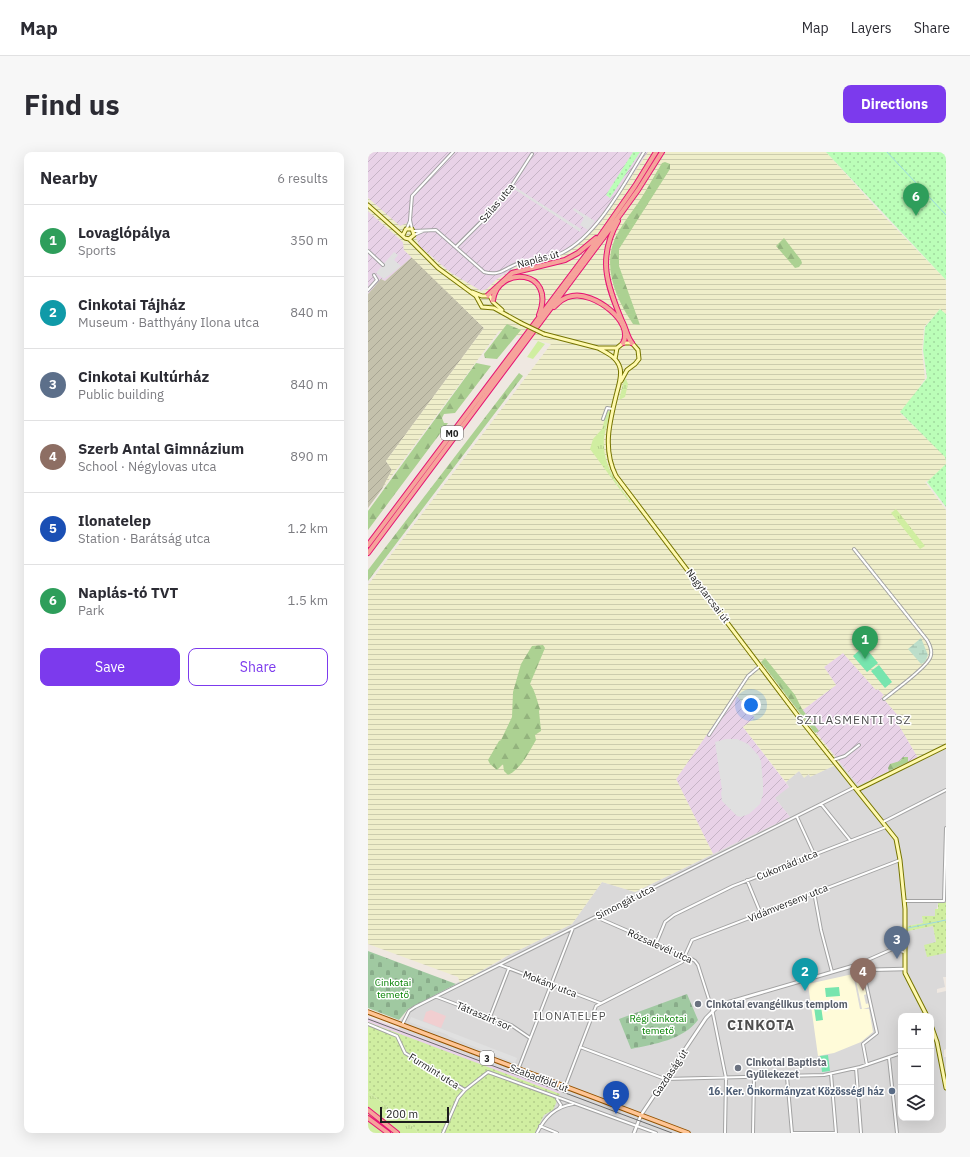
<!DOCTYPE html>
<meta charset="utf-8">
<style>
body{margin:0;font-family:"IBM Plex Sans",sans-serif;background:#f7f7f7;color:#2b2b33}
.controls{position:absolute;right:12px;bottom:12px;display:grid;overflow:hidden;border-radius:8px;box-shadow:0 4px 16px #0002}
.controls button{width:36px;height:36px;display:grid;place-items:center;padding:0;border:0;border-bottom:1px solid #e1e1e2;background:#fff;color:#2b2b33;font:20px sans-serif}
.scale{position:absolute;left:12px;bottom:10px;width:69px;box-sizing:border-box;padding-left:4px;border:2px solid #1c1c1c;border-top:0;font-size:11px;line-height:14px;white-space:nowrap;color:#1c1c1c;-webkit-text-stroke:3px #fff;paint-order:stroke}
.you{position:absolute;left:383px;top:553px;width:14px;height:14px;margin:-10px;border:3px solid #fff;border-radius:50%;background:#1a73e8;box-shadow:0 0 0 6px #1a73e833}
.badge{display:grid;place-items:center;width:26px;height:26px;border-radius:50%;background:#7c3aed;color:#fff;font-size:13px;font-weight:700}
.pin{position:absolute;translate:-50% -33px;filter:drop-shadow(0 1px 2px #0008)}
.pin::after{content:'';position:absolute;top:21px;width:14px;height:12px;background:inherit;clip-path:polygon(0 0,100% 0,50% 100%)}
.list{margin:0;padding:0;list-style:none}
h2{display:flex;justify-content:space-between;align-items:center;height:52px;margin:0;padding:0 16px;font-size:17px}
h2 small{font-size:13px;font-weight:400;color:#7c7c81}
.list li{display:grid;grid-template-columns:26px 1fr auto;gap:12px;align-items:center;box-sizing:border-box;height:72px;padding:0 16px;border-top:1px solid #e1e1e2}
.list b{display:block;font-size:15px;white-space:nowrap}
.list p{margin:0;font-size:13px;white-space:nowrap;color:#7c7c81}
.list em{font-size:13px;font-style:normal;color:#7c7c81}
.actions{display:flex;gap:8px;padding:12px 16px}
.actions a{flex:1;padding:9px 0;border:1px solid #7c3aed;border-radius:8px;text-align:center;font-size:14px;color:#7c3aed}
.actions .main{background:#7c3aed;color:#fff}
.icon{flex:none;width:22px;height:22px;fill:none;stroke:currentColor;stroke-width:2;stroke-linecap:round;stroke-linejoin:round}
.map{position:relative;flex:none;width:578px;height:981px;overflow:hidden;border-radius:8px}
header{display:flex;align-items:center;gap:24px;box-sizing:border-box;height:56px;padding:0 20px;background:#fff;border-bottom:1px solid #e1e1e2}
header strong{font-size:19px}
nav{display:flex;gap:22px;margin-inline-start:auto;font-size:14px}
.intro{display:flex;align-items:center;justify-content:space-between;box-sizing:border-box;height:96px;padding:0 24px}
h1{margin:0;font-size:28px}
.button{padding:10px 18px;border-radius:8px;background:#7c3aed;color:#fff;font-size:14px;font-weight:700}
main{display:flex;gap:24px;padding:0 24px}
aside{flex:1;background:#fff;border-radius:8px;box-shadow:0 4px 16px #0002}
.map>svg:first-child{display:block}
.residential{fill:#dad9d9;fill-rule:evenodd}
.commercial{fill:#f1ced0}
.industrial{fill:url(#industrial-furrows)}
.education{fill:#fffbd9}
.railway{fill:#e8d2e7}
.construction{fill:url(#construction-furrows)}
.farmland{fill:url(#farmland-rules)}
.grass{fill:url(#grass-tufts)}
.forest{fill:url(#forest-firs)}
.wetland{fill:url(#wetland-marsh)}
.cemetery{fill:url(#cemetery-stones)}
.park{fill:url(#park-dots)}
.garden{fill:url(#garden-dots)}
.pitch{fill:#77e5ae}
.parking{fill:#e0e0e0}
.lines{fill:none;stroke-linecap:round;stroke-linejoin:round}
.stream{stroke:#9dd9e0;stroke-width:1}
.minor-casing{stroke:#a3a3a3;stroke-width:4}
.tertiary-casing{stroke:#a3a3a3;stroke-width:4.5}
.secondary-casing{stroke:#767500;stroke-width:5}
.primary-casing{stroke:#945200;stroke-width:5.5}
.trunk-casing{stroke:#e51574;stroke-width:6}
.minor{stroke:#fff;stroke-width:2}
.tertiary{stroke:#fff;stroke-width:2.5}
.secondary{stroke:#fff9af;stroke-width:3}
.primary{stroke:#ffc595;stroke-width:3.5}
.trunk{stroke:#f6a39b;stroke-width:4}
.tram{stroke:#6a6a6a;stroke-width:1}
.secondary-bridge-casing{stroke:#767500;stroke-width:5;stroke-linecap:butt}
.secondary-bridge{stroke:#fff9af;stroke-width:3}
.worship-dot{fill:#6b7280;stroke:#fff;stroke-width:1.5}
.service-dot{fill:#5c6f8a;stroke:#fff;stroke-width:1.5}
.labels{text-anchor:middle;dominant-baseline:central;stroke-width:3;stroke-linejoin:round;paint-order:stroke}
.shield{fill:#fff;stroke:#606060;stroke-width:1}
.shield-label{font-size:9px;font-weight:bold;fill:#1c1c1c}
.street-label{font-size:10px;fill:#1c1c1c;stroke:#fff}
.park-label{font-size:10px;fill:#068202;stroke:#fff}
.worship-label{font-size:10px;font-weight:bold;fill:#5b616d;stroke:#fff;text-anchor:start}
.service-label{font-size:10px;font-weight:bold;fill:#4e5e75;stroke:#fff;text-anchor:end}
.neighbourhood-label{font-size:11px;letter-spacing:1px;fill:#4f4f4f;stroke:#fff}
.quarter-label{font-size:12px;letter-spacing:1px;fill:#4f4f4f;stroke:#fff}
.district-label{font-size:14px;font-weight:bold;letter-spacing:1px;fill:#4f4f4f;stroke:#fff}
</style>
<header>
<strong>Map</strong>
<nav><a>Map</a><a>Layers</a><a>Share</a></nav>
</header>
<div class="intro"><h1>Find us</h1><a class="button">Directions</a></div>
<main>
<aside>
<h2>Nearby<small>6 results</small></h2>
<ul class="list">
<li><span class="badge" style="background:#2e9e5b">1</span><div><b>Lovaglópálya</b><p>Sports</p></div><em>350 m</em></li>
<li><span class="badge" style="background:#0f9aa8">2</span><div><b>Cinkotai Tájház</b><p>Museum · Batthyány Ilona utca</p></div><em>840 m</em></li>
<li><span class="badge" style="background:#5c6f8a">3</span><div><b>Cinkotai Kultúrház</b><p>Public building</p></div><em>840 m</em></li>
<li><span class="badge" style="background:#8d6e63">4</span><div><b>Szerb Antal Gimnázium</b><p>School · Négylovas utca</p></div><em>890 m</em></li>
<li><span class="badge" style="background:#1a4fb4">5</span><div><b>Ilonatelep</b><p>Station · Barátság utca</p></div><em>1.2 km</em></li>
<li><span class="badge" style="background:#2e9e5b">6</span><div><b>Naplás-tó TVT</b><p>Park</p></div><em>1.5 km</em></li>
</ul>
<div class="actions"><a class="main">Save</a><a>Share</a></div>
</aside>
<div class="map">
<svg width="578" height="981" viewBox="0 0 578 981">
<defs>
<pattern id="industrial-furrows" width="10" height="10" patternUnits="userSpaceOnUse"><rect width="10" height="10" fill="#e8d2e7"/><path d="M-1 1l2-2M0 10L10 0M9 11l2-2" fill="none" stroke="#c6b4c6"/></pattern>
<pattern id="construction-furrows" width="10" height="10" patternUnits="userSpaceOnUse"><rect width="10" height="10" fill="#c4c1ac"/><path d="M-1 1l2-2M0 10L10 0M9 11l2-2" fill="none" stroke="#a8a593"/></pattern>
<pattern id="farmland-rules" width="6" height="5" patternUnits="userSpaceOnUse"><rect width="6" height="5" fill="#efeeca"/><path d="M0 2.5h6" fill="none" stroke="#ccccad"/></pattern>
<pattern id="grass-tufts" width="24" height="20" patternUnits="userSpaceOnUse"><rect width="24" height="20" fill="#d0eea1"/><path d="M3 7l-1-3M5 7V3M7 7l1-3M15 17l-1-3M17 17v-4M19 17l1-3" fill="none" stroke="#b2cc8a"/></pattern>
<pattern id="forest-firs" width="22" height="20" patternUnits="userSpaceOnUse"><rect width="22" height="20" fill="#acd192"/><path d="M5 1l3.5 6h-7zM16 11l3.5 6h-7z" fill="#93b37d"/></pattern>
<pattern id="wetland-marsh" width="20" height="14" patternUnits="userSpaceOnUse"><rect width="20" height="14" fill="#bcdeca"/><path d="M1 5h8M5 5V1M11 12h8M15 12V8" fill="none" stroke="#a1bead"/></pattern>
<pattern id="cemetery-stones" width="16" height="16" patternUnits="userSpaceOnUse"><rect width="16" height="16" fill="#a0c9a1"/><path d="M2 7V4a2 2 0 0 1 4 0v3zM10 15v-3a2 2 0 0 1 4 0v3z" fill="#89ac8a"/></pattern>
<pattern id="park-dots" width="8" height="8" patternUnits="userSpaceOnUse"><rect width="8" height="8" fill="#bbfeb8"/><path d="M2 2h.1M6 6h.1" fill="none" stroke="#a0d99e" stroke-width="1.8" stroke-linecap="round"/></pattern>
<pattern id="garden-dots" width="8" height="8" patternUnits="userSpaceOnUse"><rect width="8" height="8" fill="#d0eea1"/><path d="M2 2h.1M6 6h.1" fill="none" stroke="#b2cc8a" stroke-width="1.8" stroke-linecap="round"/></pattern>
</defs>
<rect width="100%" height="100%" fill="#efe8e1"/>
<path class="residential" d="M578 596V750L570 751 567 764 554 765 555 771 540 774V779L565 774 568 790 559 804 578 801V825H575L577 835 569 837V841L578 839V897L576 898V905H578V981H167L176 963 185 958 192 939 31 877 33 868 41 858 55 848 132 809 139 804 204 772 234 730 267 740 422 665 406 645 421 635 418 630 431 619 443 624 472 611 490 633 550 606 552 609ZM533 864H563V966H533Z"/>
<path class="commercial" d="M63 858 78 864 73 876 55 869 58 860Z"/>
<path class="industrial" d="M0 0H280L234 69 208 95 194 103 149 114 128 128 119 137 113 139 83 121 51 94 48 86 32 75 0 46Z
M0 59 35 90 36 98 44 105 17 129 13 127 0 142Z
M475 501 508 538 510 537 516 543 514 545 533 567 529 570 550 606 490 633 432 560 468 533 456 515Z
M367 541 387 566 375 575 421 635 407 646 422 665 345 702 308 627Z"/>
<path class="education" d="M485 822 492 857H494L487 824 495 822 496 826 493 827 494 836 498 835 499 842 496 843 497 848 498 852 501 851 502 855 495 857H501L505 880 493 890 466 901 450 904 440 832Z"/>
<path class="railway" d="M0 865 193 939 192 942 9 874 0 870Z"/>
<path class="construction" d="M44 105 116 176 18 309 24 318 14 337 0 356V142L13 127 17 129Z"/>
<path class="farmland" d="M280 0H458L510 58 578 128V162L572 157 556 175 554 199 557 227 533 262 578 305V322L557 330 578 358V596L552 609 529 570 533 567 514 545 516 543 510 537 508 538 475 501 456 515 468 533 432 560 472 611 442 625 441 622 436 626 431 619 418 630 375 575 387 566 367 542 308 627 345 702 267 740 234 730 204 772 139 804 92 831 90 825 0 792V433L183 192 131 179 14 337 24 318 18 309 116 176 36 98 35 90 0 59V46L32 74 39 71 48 86 51 94 83 121 113 139 119 137 128 128 149 114 194 103 208 95 234 69Z"/>
<path class="grass" d="M170 189 177 192 165 207 159 205Z
M258 227 260 232 257 245 251 248 256 228Z
M241 258C242 266 237 277 236 286 234 312 248 330 263 350L262 351 222 297 225 287 234 277 239 259Z
M528 357 557 394 552 397 523 361Z
M0 940 44 973 50 981H0Z"/>
<path class="forest" d="M297 10 302 12V17L251 97V114L272 173 265 172C250 150 237 122 244 95 249 77 264 61 274 45 281 34 287 22 294 11Z
M416 86 433 108 434 111 431 115 427 116 408 94Z
M139 172 153 178 129 207 117 206 116 202Z
M108 211 123 214 87 261 76 262 74 266 76 271H80L0 378V359Z
M151 221 155 224 0 429V418Z
M175 493 177 496 162 532C167 538 169 549 172 557L171 559 173 579 167 583 168 588C161 600 153 617 140 623L136 619 135 612 129 618 122 612 120 608 131 589 133 588 144 565 145 540 153 512 164 494Z
M397 506 427 543 434 557 451 579 447 581 393 510Z
M535 605H540V610L521 619 520 616 522 612 532 609Z"/>
<path class="wetland" d="M553 486 560 503 557 510 553 512 540 497Z"/>
<path class="cemetery" d="M0 799 88 832 40 857 31 868 0 856Z
M319 842 330 868C315 888 286 892 263 897L251 867Z"/>
<path class="park" d="M265 0H272L242 46 238 43Z
M458 0H578V128Z
M572 157 578 162V310L577 305 532 260 559 226 555 198 557 175Z
M578 312V355L559 330Z"/>
<path class="garden" d="M578 750V801L559 805 556 793 568 790 565 774 540 779V774L555 771 554 764H567V757H570V751Z
M0 870 192 942 185 958 176 963 167 981H50L44 973 0 940Z"/>
<path class="pitch" d="M496 494 510 511 499 520 485 504Z
M511 513 524 530 517 536 503 519Z
M471 835 472 844 458 845 457 836Z
M453 854 455 868 448 869 446 855Z
M460 903 462 919 454 920 452 904Z"/>
<path class="parking" d="M147 35 213 77 212 80 146 37Z
M206 56 227 69 220 78 212 73 216 66 205 58Z
M26 100 30 103 26 108 33 114 16 127 8 121Z
M358 587H369L380 592 390 603 393 609 395 631V642L392 652 381 662 373 665 369 664 354 649 353 641 354 638 347 590Z
M43 865 149 906 147 911 80 884V883L70 879 69 880 41 870Z"/>
<g class="lines">
<path class="stream" d="M519 0 578 63
M540 776 578 768"/>
<g class="minor-casing">
<path id="minor" d="M39 76 42 69
M44 77 42 68 44 44 85 0
M46 79 68 78 116 120C133 125 137 115 152 111 166 107 181 107 194 101 229 84 256 32 276 0
M46 83 55 79
M88 95 123 60 144 33 164 2
M0 99 15 113
M0 138 9 128 6 123
M235 267 239 256 245 257
M486 397 559 488C562 493 565 500 562 506 558 516 526 539 516 547
M341 583 380 524 392 514
M465 608 477 604 491 593
M453 652 482 688
M429 665 446 702
M515 670 578 638
M379 728 393 762
M446 740 453 778 464 820
M536 749H576L578 676
M228 765 322 806 327 809 330 813 344 857 358 926 357 981
M288 792 297 770 306 763 365 734 518 675
M526 797 536 800
M132 813 232 851
M486 814 536 792
M495 818 509 881 495 892 499 913
M69 845 143 873 162 886
M122 865 141 816
M0 872 29 884 37 901 97 938
M34 873 41 859 47 855 487 635
M212 895 297 927 456 923 492 915 533 901
M521 906 529 981
M488 916 493 981
M150 918 205 776
M463 922 468 981
M419 925 424 981
M197 935 228 854 314 810 324 788 532 708
M189 947 193 953 191 956
M172 974 189 981
M75 981 90 946 97 938 120 920 288 981
M169 981C177 965 187 955 205 952
M385 981 386 925
M424 981H468"/>
</g>
<g class="tertiary-casing">
<path id="tertiary" d="M266 981 273 963 338 866 351 853 485 814 495 818 536 817"/>
</g>
<g class="secondary-casing">
<path id="secondary" d="M0 53 37 86 41 87 70 116 108 144 114 155 126 156 153 171
M35 83 38 77H44L46 83 41 87
M104 140 114 144H122L125 150 134 158
M176 182 230 196H249
M230 196C239 201 249 205 252 216 254 223 251 233 249 240 242 269 234 296 248 324L436 572 528 687 532 708 537 757V821L559 864
M247 207 249 196 255 191H264L270 198 271 207 267 212 259 218 253 229
M489 638 578 594
M563 873 569 890 578 936"/>
</g>
<g class="primary-casing">
<path id="primary" d="M0 860 320 981"/>
</g>
<g class="trunk-casing">
<path id="trunk" d="M250 69C229 106 239 133 254 169 258 176 259 185 264 191
M120 143 144 121 197 108 210 101 228 86
M125 148C130 113 189 117 171 163
M186 155C191 150 196 145 204 144 225 139 267 170 255 191
M0 393 230 87 267 34 288 0
M0 401 244 74 270 38 294 0
M0 958 29 981
M0 966 20 981"/>
</g>
<use href="#minor" class="minor"/>
<use href="#tertiary" class="tertiary"/>
<use href="#secondary" class="secondary"/>
<use href="#primary" class="primary"/>
<use href="#trunk" class="trunk"/>
<path class="tram" d="M0 867 304 981"/>
<g class="secondary-bridge-casing">
<path id="secondary-bridge" d="M153 171 176 182"/>
</g>
<use href="#secondary-bridge" class="secondary-bridge"/>
</g>
<g class="worship-dot">
<circle cx="330" cy="852" r="4"/>
<circle cx="370" cy="916" r="4"/>
</g>
<circle class="service-dot" cx="524" cy="939" r="4"/>
<g class="labels">
<g class="shield">
<rect x="73" y="274" width="22" height="14" rx="3"/>
<rect x="112" y="899" width="14" height="14" rx="3"/>
</g>
<g class="shield-label">
<text x="84" y="281">M0</text>
<text x="119" y="906">3</text>
</g>
<g class="street-label">
<text transform="translate(129 51) rotate(-50)">Szilas utca</text>
<text transform="translate(170 107) rotate(-15)">Naplás út</text>
<text transform="translate(340 444) rotate(53)">Nagytarcsai út</text>
<text transform="translate(419 713) rotate(-22)">Cukornád utca</text>
<text transform="translate(257 750) rotate(-27)">Simongát utca</text>
<text transform="translate(420 751) rotate(-22)">Vidámverseny utca</text>
<text transform="translate(292 794) rotate(24)">Rózsalevél utca</text>
<text transform="translate(182 832) rotate(21)">Mokány utca</text>
<text transform="translate(116 864) rotate(23)">Tátraszirt sor</text>
<text transform="translate(66 919) rotate(32)">Furmint utca</text>
<text transform="translate(302 921) rotate(-56)">Gazdaság út</text>
<text transform="translate(171 926) rotate(21)">Szabadföld út</text>
</g>
<g class="park-label">
<text x="25" y="830">Cinkotai<tspan x="25" dy="12">temető</tspan></text>
<text x="290" y="866">Régi cinkotai<tspan x="290" dy="12">temető</tspan></text>
</g>
<g class="worship-label">
<text x="338" y="852">Cinkotai evangélikus templom</text>
<text x="378" y="910">Cinkotai Baptista<tspan x="378" dy="12">Gyülekezet</tspan></text>
</g>
<g class="service-label">
<text x="516" y="939">16. Ker. Önkormányzat Közösségi ház</text>
</g>
<g class="neighbourhood-label">
<text x="202" y="864">ILONATELEP</text>
</g>
<g class="quarter-label">
<text x="486" y="567">SZILASMENTI TSZ</text>
</g>
<g class="district-label">
<text x="393" y="873">CINKOTA</text>
</g>
</g>
</svg>
<div class="controls">
<button>+</button>
<button>−</button>
<button><svg class="icon" aria-label="layers" viewBox="0 0 24 24"><path d="M12 4l9 5-9 5-9-5zM3 14l9 5 9-5"/></svg></button>
</div>
<div class="scale">200 m</div>
<div class="you"></div>
<div class="pin badge" style="left:497px;top:507px;background:#2e9e5b">1</div>
<div class="pin badge" style="left:437px;top:839px;background:#0f9aa8">2</div>
<div class="pin badge" style="left:529px;top:807px;background:#5c6f8a">3</div>
<div class="pin badge" style="left:495px;top:839px;background:#8d6e63">4</div>
<div class="pin badge" style="left:248px;top:962px;background:#1a4fb4">5</div>
<div class="pin badge" style="left:548px;top:64px;background:#2e9e5b">6</div>
</div>
</main>
